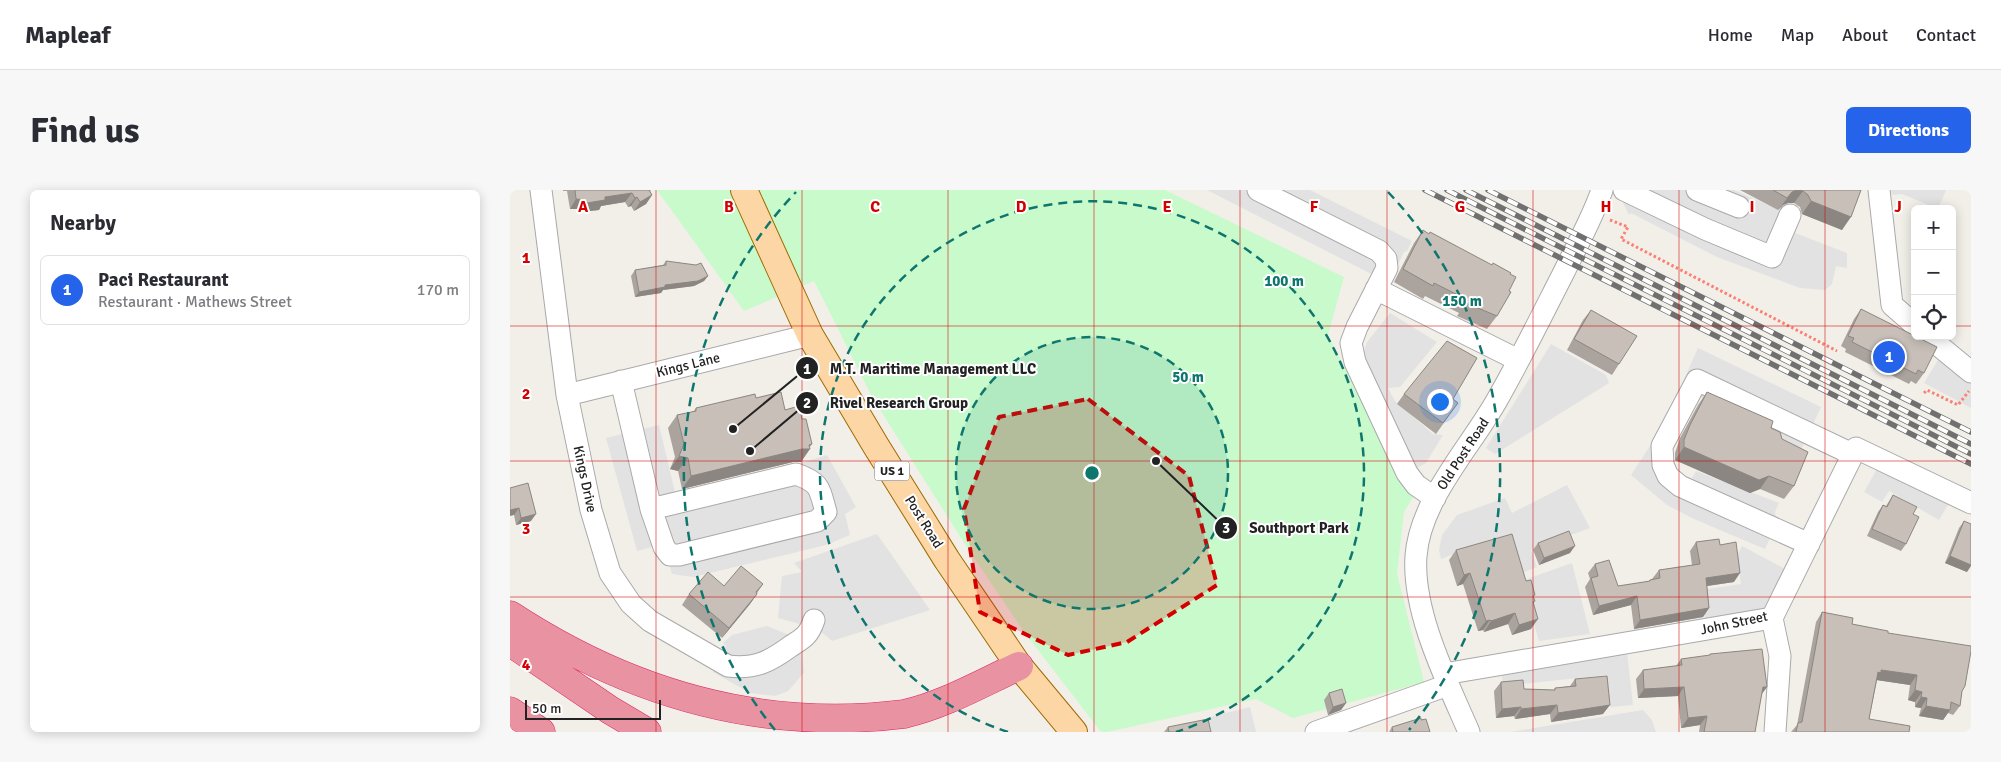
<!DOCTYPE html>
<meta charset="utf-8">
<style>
body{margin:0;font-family:Signika,sans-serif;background:#f7f7f7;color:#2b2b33}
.controls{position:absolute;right:15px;top:15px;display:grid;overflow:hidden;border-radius:8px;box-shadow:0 2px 12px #0003}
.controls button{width:45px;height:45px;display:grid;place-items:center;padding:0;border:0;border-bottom:1px solid #e1e1e2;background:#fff;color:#2b2b33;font:25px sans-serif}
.scale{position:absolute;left:15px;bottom:12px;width:136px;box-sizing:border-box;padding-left:5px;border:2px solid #222;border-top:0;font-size:14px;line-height:18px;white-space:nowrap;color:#222;-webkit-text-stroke:4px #fff;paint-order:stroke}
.you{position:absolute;left:929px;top:211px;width:18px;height:18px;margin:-12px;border:4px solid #fff;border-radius:50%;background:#1a73e8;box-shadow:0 0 0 8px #1a73e833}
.badge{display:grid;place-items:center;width:32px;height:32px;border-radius:50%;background:#2563eb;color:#fff;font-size:16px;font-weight:700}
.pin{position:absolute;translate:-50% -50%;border:2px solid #fff;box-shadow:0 1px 5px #0006}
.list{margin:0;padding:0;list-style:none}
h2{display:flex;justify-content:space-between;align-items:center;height:65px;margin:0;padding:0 20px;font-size:21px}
h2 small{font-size:16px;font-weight:400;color:#7c7c81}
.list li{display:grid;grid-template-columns:32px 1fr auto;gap:15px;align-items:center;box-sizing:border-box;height:70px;margin:0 10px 10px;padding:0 10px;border:1px solid #e1e1e2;border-radius:8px}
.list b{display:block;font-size:19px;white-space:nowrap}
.list p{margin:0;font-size:16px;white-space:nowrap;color:#7c7c81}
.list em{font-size:16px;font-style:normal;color:#7c7c81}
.icon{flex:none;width:28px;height:28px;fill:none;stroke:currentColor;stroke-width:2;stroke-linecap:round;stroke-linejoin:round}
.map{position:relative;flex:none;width:1461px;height:542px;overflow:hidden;border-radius:8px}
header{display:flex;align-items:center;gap:30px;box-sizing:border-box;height:70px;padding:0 25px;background:#fff;border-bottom:1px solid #e1e1e2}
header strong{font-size:24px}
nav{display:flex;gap:28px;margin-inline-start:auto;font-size:18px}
.intro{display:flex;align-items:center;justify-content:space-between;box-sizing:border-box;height:120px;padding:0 30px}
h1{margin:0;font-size:35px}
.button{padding:12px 22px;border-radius:8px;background:#2563eb;color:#fff;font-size:18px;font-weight:700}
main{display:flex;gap:30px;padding:0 30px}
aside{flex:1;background:#fff;border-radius:8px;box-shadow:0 2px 12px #0003}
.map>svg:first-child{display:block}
.park{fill:#c8facc}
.parking{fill:#e2e2e2}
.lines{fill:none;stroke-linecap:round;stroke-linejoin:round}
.minor-casing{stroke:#a9a9a9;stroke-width:23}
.major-casing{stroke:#a06b00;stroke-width:28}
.highway-casing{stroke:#dc2a67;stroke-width:29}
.path{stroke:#fa8072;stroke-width:3;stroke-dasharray:2.5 2.5;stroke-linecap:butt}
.minor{stroke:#fff;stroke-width:21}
.major{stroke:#fcd6a4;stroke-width:26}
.highway{stroke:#e892a2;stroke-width:28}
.rail-casing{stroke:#707070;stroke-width:5.5}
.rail{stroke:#fff;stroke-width:4;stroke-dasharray:11;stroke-linecap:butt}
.wall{fill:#aba49e}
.shaded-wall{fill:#8b8681}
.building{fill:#c7bfb8;stroke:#8b8681}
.marked{fill:#d40000;fill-opacity:0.2;stroke:#d40000;stroke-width:4;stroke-dasharray:10 6;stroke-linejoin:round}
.grid{fill:none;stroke:#d40000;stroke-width:1;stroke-opacity:0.55}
.ring{fill:none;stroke:#0f766e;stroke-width:2.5;stroke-dasharray:9 6}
.labels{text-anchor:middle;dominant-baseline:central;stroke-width:4;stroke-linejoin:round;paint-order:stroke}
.shield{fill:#fff;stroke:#646464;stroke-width:1}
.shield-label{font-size:12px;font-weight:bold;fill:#222}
.street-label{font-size:14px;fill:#222;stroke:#fff}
.grid-label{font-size:16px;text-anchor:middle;font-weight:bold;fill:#d40000;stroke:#fff;stroke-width:4;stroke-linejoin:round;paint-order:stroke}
.centre{fill:#0f766e;stroke:#fff;stroke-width:2.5}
.ring-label{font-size:15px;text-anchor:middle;font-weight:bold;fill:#0f766e;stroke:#fff;stroke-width:4;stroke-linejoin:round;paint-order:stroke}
.leader{fill:none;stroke:#222;stroke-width:2}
.callout-dot{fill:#222;stroke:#fff;stroke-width:2}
.mark-label{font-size:15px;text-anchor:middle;font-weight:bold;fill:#fff}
.callout-label{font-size:15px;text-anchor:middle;font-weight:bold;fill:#222;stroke:#fff;stroke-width:4;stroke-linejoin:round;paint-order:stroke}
</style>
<header>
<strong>Mapleaf</strong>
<nav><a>Home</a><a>Map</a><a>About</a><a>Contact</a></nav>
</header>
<div class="intro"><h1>Find us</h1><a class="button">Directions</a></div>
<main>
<aside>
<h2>Nearby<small></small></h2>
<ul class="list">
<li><span class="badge">1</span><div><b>Paci Restaurant</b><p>Restaurant · Mathews Street</p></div><em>170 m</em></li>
</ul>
</aside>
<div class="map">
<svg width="1461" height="542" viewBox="0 0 1461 542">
<rect width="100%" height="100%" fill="#f2efe9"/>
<path class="park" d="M147 0H655L834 87 818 145 868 245 910 296 894 322 887 384 914 492 783 528 746 509 597 542H591L515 443 458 359 362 207 304 91 234 121Z"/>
<path class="parking" d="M697 0H800L902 51 897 61 894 62 879 93Z
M1107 0H1224L1291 29 1285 43 1337 63V78L1326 76 1322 94 1315 100 1290 98 1207 67 1121 23 1119 25Z
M1381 0H1436L1428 19 1392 4 1382 5Z
M880 123 927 152 890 197 878 198 885 211 923 244 933 245 916 273 894 285 857 178 854 161 857 152Z
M1041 154 1096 185 1099 193 985 264 976 258Z
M1188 158 1311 217 1290 262 1264 246 1269 235 1254 237 1192 208 1172 194Z
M1428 170 1461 192V218L1414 193Z
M149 235 165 302 298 271 317 265 346 317 335 324 340 345 316 355 183 387 162 384 159 373 148 370 142 357 127 361 96 248Z
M1142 253 1164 279 1179 294 1186 281 1269 313 1265 322 1267 333 1255 359 1184 329 1157 315 1121 285Z
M1372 270 1441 310 1429 330 1379 301 1372 312 1354 302Z
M1057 295 1080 338 1021 360 1027 377 1012 383 964 356 931 369 929 360 932 345 947 325 995 308 1002 323Z
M367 344 420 420 322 451 308 439 268 428 272 386 292 382 284 373Z
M1232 356 1294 389 1267 439 1198 448 1191 400 1231 394 1227 365Z
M1062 373 1080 444 1029 451 1011 391Z
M257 436 279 445 292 461 294 483 278 501 265 506 240 503 203 482 216 456 213 453 222 445Z
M1117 462 1123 515 1100 517 1096 485 993 496 991 476Z
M740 517 746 542H700L696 528Z
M1133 520 1142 530 1146 542H1001Z"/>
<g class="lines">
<g class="minor-casing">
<path id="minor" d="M31 0 57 205 81 320 100 383 121 414 140 431 218 476C246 479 259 472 281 456 294 448 299 445 304 430
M748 0 869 61 876 69 877 78 847 137 841 153 845 172 897 283 906 295 925 308
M1114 0 1195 39 1262 67 1280 25
M1187 0 1229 17
M1369 0 1382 115 1405 135
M866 99 1008 170
M1417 146 1461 182
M111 191 141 319 154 357 160 365H169L307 331 316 322C309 298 311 293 286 284L141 319
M57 205 300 145
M1299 354 1170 296 1158 286 1153 275 1152 256 1187 190 1342 264
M1262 428 1270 466 1265 542
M934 484 1262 428 1346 258 1461 313
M806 542 938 495
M959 542C937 491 902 422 906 366 910 310 960 258 987 210 1011 168 1032 125 1054 82 1067 55 1082 29 1092 0"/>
</g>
<g class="major-casing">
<path id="major" d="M234 0 300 145 366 256 437 370 509 476 564 542"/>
</g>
<g class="highway-casing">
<path id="highway" d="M0 425C119 503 249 542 394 524 434 515 472 493 509 476
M0 452 100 520 137 542
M0 521 31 542"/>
</g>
<path class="path" d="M1100 30 1118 37 1111 49 1327 161
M1414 203 1417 200 1448 215 1459 201"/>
<use href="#minor" class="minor"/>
<use href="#major" class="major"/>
<use href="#highway" class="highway"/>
<g class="rail-casing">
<path id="rail" d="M915 0 1461 274
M937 0 1461 264
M956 0 1461 254
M978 0 1461 242"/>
</g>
<use href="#rail" class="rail"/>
</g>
<path class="wall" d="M53 0H141L140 1 142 5 136 14 124 21 121 16 118 17 115 12 91 16 89 20 70 22 69 19H60L57 1H53Z
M1230 0H1351L1332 40 1292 24 1290 17 1284 13H1278L1273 15 1268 20Z
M913 40 987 126 977 139 947 126 949 123 915 106 913 109 884 92 904 53Z
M156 71 198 86 194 91 184 96 153 100 151 103 125 107 121 86 125 80 153 75Z
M1351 119 1414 183 1406 194 1401 191 1399 194 1335 162 1336 159 1331 156 1344 129Z
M1081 120 1109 174 1102 185 1057 160 1073 130Z
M1197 202 1261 238 1284 296 1274 309 1250 299 1240 303 1165 270V263L1170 248 1188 215Z
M894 204 943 209 948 213 926 244 887 214Z
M246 208 275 220 299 258 291 272H283L172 299 168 281 160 279 165 267 158 238 167 225 183 222 186 218Z
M0 298 21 331 6 335 4 325Z
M1383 305 1403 324 1396 354 1391 361 1357 346 1368 322 1373 315 1376 316Z
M1454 331 1457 382 1435 373 1449 338Z
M1186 352 1210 355 1224 392 1197 396 1199 418 1193 427 1124 439 1121 415 1083 425 1075 397 1080 389 1078 383 1085 374 1108 396 1138 392 1140 390 1142 389 1149 380 1182 375 1180 361Z
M1028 353 1060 363 1029 375 1023 360Z
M946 360 1016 391 1025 411 1023 414 1021 439 1002 445 998 434 974 442 973 440 968 441 953 394 947 396 939 370Z
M253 394 240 414 212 448 172 415 179 404 214 396Z
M1312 422 1342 434 1378 443 1452 501 1450 516 1443 525 1438 523 1433 530 1409 526 1411 518 1405 517V512L1398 510 1400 495 1367 490 1359 529 1399 542H1281L1287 535 1306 432Z
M1200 464 1257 497 1251 505 1245 542H1189L1190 535 1171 538 1168 506 1128 508 1126 489 1133 480 1166 476 1171 469 1199 466Z
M1065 489 1093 524 1041 532 1040 524 1005 529 1004 526 986 528 984 501 991 492 1014 499 1044 500 1045 498 1060 496Z
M819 503 836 513 831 520 818 525 814 510Z
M658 537 701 542H654Z
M882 537 883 542H879Z"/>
<path class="shaded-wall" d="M1287 0 1293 1 1284 13H1278L1273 15 1268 20 1282 2Z
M122 3 115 12 91 16 89 20 70 22 77 13 95 7Z
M142 5 136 14 124 21 130 12Z
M127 7 121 16 118 17 125 8Z
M66 9 76 10 69 19H60Z
M1301 11 1341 27 1332 40 1292 24Z
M198 86 194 91 184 96 153 100 151 103 125 107 129 102 155 95Z
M302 254 298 259H300L291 272H283L172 299 181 286Z
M1174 257 1259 286 1250 299 1240 303 1165 270Z
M169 266 178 268 168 281 160 279Z
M9 318 4 325 0 326V320Z
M26 324 21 331 6 335 11 328Z
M1065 356 1060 363 1029 375 1034 368Z
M1440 366 1461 375V376L1457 382 1435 373Z
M960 383 953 394 947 396 954 385Z
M1230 383 1224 392 1190 397 1196 388Z
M247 404 240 414 212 448 219 438Z
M1127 406 1121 415 1083 425 1089 416Z
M1199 418 1193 427 1124 439 1130 430Z
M1005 423 998 434 974 442 981 431Z
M1028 429 1021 439 1002 445 1009 435Z
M980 430 973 440 968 441 976 431Z
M1371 480 1407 485 1400 495 1366 490 1368 482Z
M1174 497 1168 506 1128 508 1134 499Z
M1253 497H1257L1250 506Z
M1405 500 1412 502 1405 512 1398 510Z
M1411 507 1417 508 1411 518 1405 517Z
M836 513 831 520 818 525 823 517Z
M1047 515 1040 524 1005 529 1011 519Z
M1100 515 1093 524 1041 532 1048 523Z
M1416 516 1440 520 1433 530 1409 526Z
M1011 517 1004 526 986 528 992 519Z
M1197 526 1190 535 1171 538 1178 528Z"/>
<path class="building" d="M65 0H139L142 5 130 12 127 7 125 8 122 3 95 7V10L77 13 76 10 66 9Z
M1263 0H1351L1341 27 1301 11 1298 5 1293 1 1287 0 1282 2 1277 8Z
M913 40 919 44 920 42 982 75 983 73 1001 83 1000 84 1006 87 999 101 1001 102 987 126 956 113 958 110 924 93 923 96 893 79Z
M156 71 186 75 191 73 198 86 188 91 155 95V97L129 102 125 80 156 75Z
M1351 119 1427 157 1414 183 1408 180 1406 184 1342 152 1344 148 1338 146Z
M1081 120 1127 146 1109 174 1064 149Z
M937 151 967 168 943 209 948 213 933 233 894 204Z
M271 202 275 220 289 216 292 229H296L302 254 299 255 300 259H292L181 286 178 268 169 266 174 254 167 225 186 221V218L245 204 246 208Z
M1197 202 1263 231 1261 238 1270 242 1272 249 1298 262 1284 296 1259 286 1249 290 1174 257V250L1180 235Z
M18 293 26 324 11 328 9 318 0 320V298Z
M1383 305 1407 317 1403 324 1409 327 1396 354 1362 339 1373 315 1377 317Z
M1454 331 1461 334V375L1440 366Z
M1059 341 1065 356 1034 368 1028 353Z
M1002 344 1016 391 1021 390 1025 405 1023 406 1025 411 1023 412 1028 429 1009 435 1005 423 981 431 980 430 976 431 960 383 954 385 946 360Z
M1209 349 1210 355 1226 352 1230 383 1196 388 1199 418 1130 430 1127 406 1089 416 1081 388 1088 386 1085 374 1099 370 1108 396 1140 391V390L1150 388 1149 380 1190 374 1186 352Z
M231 376 253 394 246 402 247 404 219 438 179 404 198 382 214 396Z
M1312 422 1343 428 1342 434 1378 441V443L1461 456V461L1455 496 1452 501 1450 516 1441 512 1440 520 1416 516 1417 508 1411 507 1412 502 1405 500 1407 485 1371 480V483L1368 482 1359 529 1400 536 1399 542H1286L1288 533 1292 532Z
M1252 459 1257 497H1253L1245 542H1194L1197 526 1178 528 1174 497 1134 499 1133 480 1172 475 1171 469 1200 465V464Z
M1097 486 1100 515 1048 523 1047 515 1011 519V517L992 519 991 492 1013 490 1014 499 1045 500V498L1066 496 1065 489Z
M832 499 836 513 823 517 819 503Z
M911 528V530L916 529 920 542H883L882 537Z
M698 529 701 542H659L658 537Z"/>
<path class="marked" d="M578 209 679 286 707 395 617 452 558 465 470 422 454 319 489 227Z"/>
<path class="grid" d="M146 0V542M292 0V542M438 0V542M584 0V542M730 0V542M877 0V542M1023 0V542M1169 0V542M1315 0V542M0 136H1405M1442 136H1461M0 271H1461M0 407H1461"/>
<circle cx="582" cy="283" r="136" fill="#0f766e" fill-opacity=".12"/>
<g class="ring">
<circle cx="582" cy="283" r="136"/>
<path d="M498 542A272 272 0 1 1 666 542"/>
<path d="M265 540A408 408 0 0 1 286 2M878 2A408 408 0 0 1 899 540"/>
</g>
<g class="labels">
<rect class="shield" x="364.5" y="271.5" width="35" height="19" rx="4"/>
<g class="shield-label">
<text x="382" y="281">US 1</text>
</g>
<g class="street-label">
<text transform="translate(178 175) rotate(-14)">Kings Lane</text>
<text transform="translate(953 264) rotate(-57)">Old Post Road</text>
<text transform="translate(75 289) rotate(78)">Kings Drive</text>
<text transform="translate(414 332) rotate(58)">Post Road</text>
<text transform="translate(1224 433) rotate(-12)">John Street</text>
</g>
</g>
<g class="grid-label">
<text x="73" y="22">A</text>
<text x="219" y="22">B</text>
<text x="365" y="22">C</text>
<text x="511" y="22">D</text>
<text x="657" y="22">E</text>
<text x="804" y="22">F</text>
<text x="950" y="22">G</text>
<text x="1096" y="22">H</text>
<text x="1242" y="22">I</text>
<text x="1388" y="22">J</text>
<text x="16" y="73">1</text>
<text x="16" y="209">2</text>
<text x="16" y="344">3</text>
<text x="16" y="480">4</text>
</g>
<circle cx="582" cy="283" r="8" class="centre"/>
<g class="ring-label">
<text x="774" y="96">100 m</text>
<text x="952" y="116">150 m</text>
<text x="678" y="192">50 m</text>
</g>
<path class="leader" d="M223 239L297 178M240 261L297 213M646 271L716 338"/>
<g class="callout-dot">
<circle cx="223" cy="239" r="5"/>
<circle cx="240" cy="261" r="5"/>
<circle cx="646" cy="271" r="5"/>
<circle cx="297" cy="178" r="12"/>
<circle cx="297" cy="213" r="12"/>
<circle cx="716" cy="338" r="12"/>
</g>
<g class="mark-label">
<text x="297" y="184">1</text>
<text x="297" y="218">2</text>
<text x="716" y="343">3</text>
</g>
<g class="callout-label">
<text x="423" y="184">M.T. Maritime Management LLC</text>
<text x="389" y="218">Rivel Research Group</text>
<text x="789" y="343">Southport Park</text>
</g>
</svg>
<div class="controls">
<button>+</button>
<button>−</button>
<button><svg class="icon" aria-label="locate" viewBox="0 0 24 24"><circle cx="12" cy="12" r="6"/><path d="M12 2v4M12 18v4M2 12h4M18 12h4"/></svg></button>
</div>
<div class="scale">50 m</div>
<div class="you"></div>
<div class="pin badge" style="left:1379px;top:167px">1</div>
</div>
</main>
